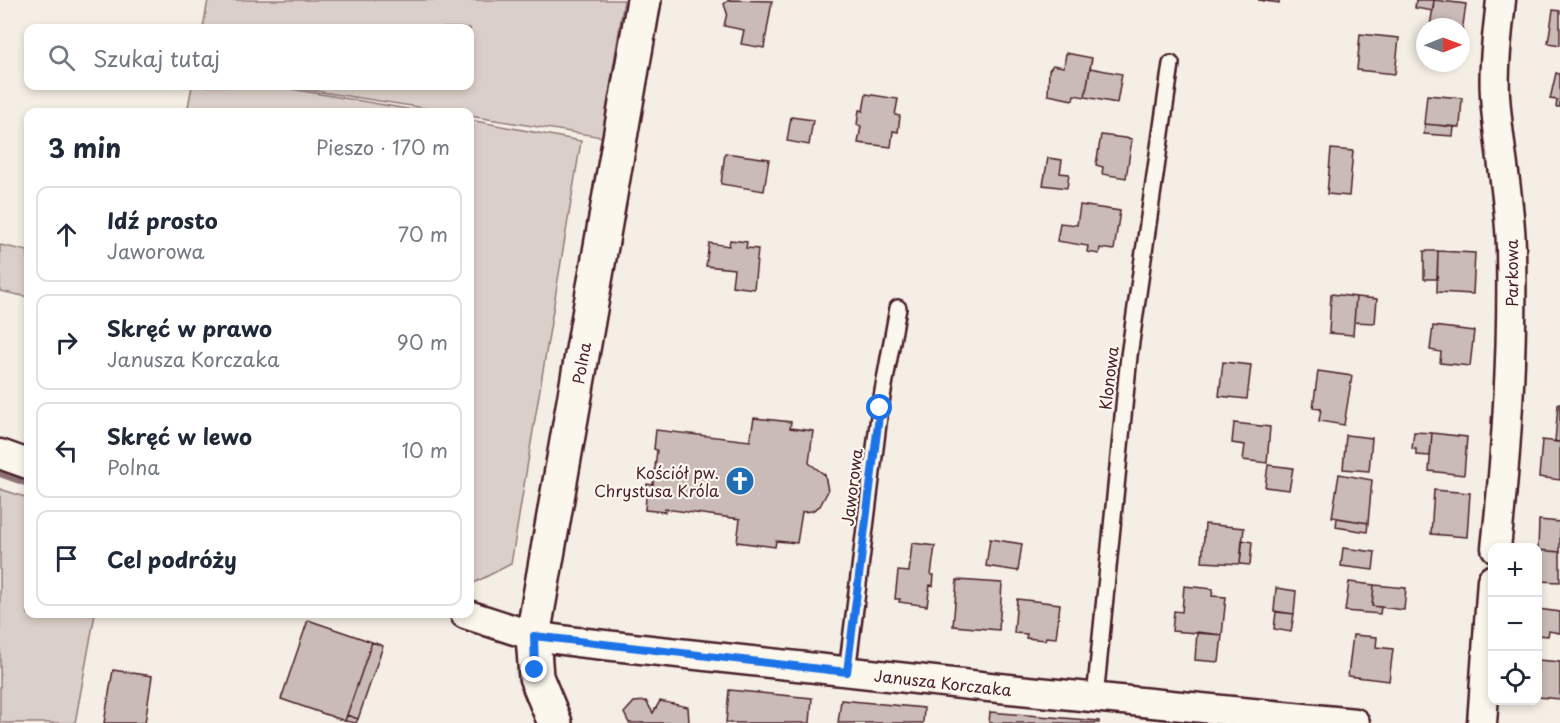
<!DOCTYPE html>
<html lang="pl">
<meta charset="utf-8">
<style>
body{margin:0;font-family:"Playpen Sans",sans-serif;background:#f6f6f7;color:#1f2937}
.controls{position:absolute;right:18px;bottom:18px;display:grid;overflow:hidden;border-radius:12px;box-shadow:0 3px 9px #0003}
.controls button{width:54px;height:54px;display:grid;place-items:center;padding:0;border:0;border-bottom:2px solid #e0e1e3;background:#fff;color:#1f2937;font:30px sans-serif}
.compass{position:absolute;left:1416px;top:18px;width:54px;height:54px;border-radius:50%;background:#fff;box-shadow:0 3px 9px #0003;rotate:89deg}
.stop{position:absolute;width:18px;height:18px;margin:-14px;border:4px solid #1a73e8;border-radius:50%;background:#fff}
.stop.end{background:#1a73e8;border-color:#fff;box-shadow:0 2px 6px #0008}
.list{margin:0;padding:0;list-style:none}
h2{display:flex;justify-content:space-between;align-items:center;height:78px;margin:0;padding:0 24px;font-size:26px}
h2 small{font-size:20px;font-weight:400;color:#747a83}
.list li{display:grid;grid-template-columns:39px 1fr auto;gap:18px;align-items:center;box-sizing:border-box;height:96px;margin:0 12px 12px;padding:0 12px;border:2px solid #e0e1e3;border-radius:12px}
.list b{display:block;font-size:22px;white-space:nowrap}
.list p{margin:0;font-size:20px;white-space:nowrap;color:#747a83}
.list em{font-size:20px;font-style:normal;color:#747a83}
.icon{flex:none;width:33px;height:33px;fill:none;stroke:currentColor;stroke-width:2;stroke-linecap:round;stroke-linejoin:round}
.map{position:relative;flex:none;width:1560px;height:723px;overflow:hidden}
.search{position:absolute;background:#fff;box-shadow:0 3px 9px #0003;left:24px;top:24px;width:450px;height:66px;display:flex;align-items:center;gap:15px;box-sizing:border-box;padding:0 21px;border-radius:12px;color:#747a83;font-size:22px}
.panel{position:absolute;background:#fff;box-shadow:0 3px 9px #0003;left:24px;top:108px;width:450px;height:510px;border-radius:12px}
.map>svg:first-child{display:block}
.green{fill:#dbd0c9;stroke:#92787a;stroke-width:1.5}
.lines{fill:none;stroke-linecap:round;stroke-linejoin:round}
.stream{stroke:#8d7174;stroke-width:8}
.building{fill:#cabbb6;stroke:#4a1f2b;stroke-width:1.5}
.lane-casing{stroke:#4a1f2b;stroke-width:20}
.street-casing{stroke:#4a1f2b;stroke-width:33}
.secondary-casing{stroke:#4a1f2b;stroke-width:38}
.lane{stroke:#fbf7ec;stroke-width:15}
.street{stroke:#fbf7ec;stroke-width:28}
.secondary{stroke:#fbf7ec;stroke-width:33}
.route{stroke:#1a73e8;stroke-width:8}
.labels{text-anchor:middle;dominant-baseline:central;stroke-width:4.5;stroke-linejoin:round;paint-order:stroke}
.street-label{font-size:16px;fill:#4a1f2b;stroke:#fbf7ec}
.poi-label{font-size:16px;fill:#4a1f2b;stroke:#fbf7ec;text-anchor:end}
</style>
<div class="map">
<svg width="1560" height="723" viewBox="0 0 1560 723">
<rect width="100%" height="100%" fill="#f4eee4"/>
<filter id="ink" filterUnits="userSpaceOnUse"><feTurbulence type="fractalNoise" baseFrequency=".0167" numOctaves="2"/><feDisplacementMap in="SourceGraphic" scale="12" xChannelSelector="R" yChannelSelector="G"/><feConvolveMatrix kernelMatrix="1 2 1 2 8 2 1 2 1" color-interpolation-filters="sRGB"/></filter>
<g filter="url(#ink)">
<path class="green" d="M208 0H624L602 137 470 116V112H450L283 86H470V28H203Z
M192 86H274L425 112H187Z
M470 120 581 141 511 564 470 585Z
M0 245 28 251V297L0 291Z
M0 489 28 498V614H95L75 723H0Z"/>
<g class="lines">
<path class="stream" d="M0 473 28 483"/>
</g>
<path class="building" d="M729 0 772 1 764 48 741 44 744 30 724 26 727 13 724 4Z
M1258 0H1279V3Z
M1416 0H1434L1433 11 1415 8Z
M1434 0 1466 4 1461 39V27H1430Z
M1553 10 1560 11V45L1548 43Z
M1360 34 1399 38 1395 74 1357 70Z
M1066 53 1092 58 1085 97 1074 95 1073 100 1048 95 1049 70 1053 65 1064 67Z
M1090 68 1122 74 1117 103 1085 97Z
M1556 73 1560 74V107H1556L1557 100 1550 99Z
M866 94 898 99 895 115 900 116 898 132 893 131 891 147 858 143 861 126 857 125 859 110 863 111Z
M1427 95 1462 98 1460 127 1424 124Z
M791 117 813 120 809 145 787 141Z
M1425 124 1454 127 1453 136 1424 134Z
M1101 135 1132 139 1126 178 1102 174 1103 167 1096 165Z
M1331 149 1353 151 1349 196 1327 194Z
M725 153 769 159 764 191 721 184Z
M1048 158 1062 160 1060 173 1069 174 1067 188 1043 185Z
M1080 205 1120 211 1114 250 1100 248 1099 254 1087 252 1088 246 1057 241 1060 223 1077 225Z
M730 240 747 242 746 248 758 249 754 289 732 286 734 269 706 266 709 243 729 246Z
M1424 251H1438L1437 279H1424Z
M1438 251 1475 253 1473 294 1437 292Z
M1331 294 1356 297 1353 335 1329 333Z
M1356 297 1377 299 1375 323 1354 322Z
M1433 326 1474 331 1470 366 1440 363 1441 352 1430 350Z
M1223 362 1251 365 1247 399 1219 396Z
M1318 371 1352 376 1344 425 1319 421 1321 409 1313 408Z
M1558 404H1560V442H1555Z
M754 418 791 422 790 428 813 431 809 463 825 475 828 491 820 506 812 511 802 512 797 543 776 541 775 547 737 542 740 519 665 509V512L645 510 647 484 653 485 657 450 654 449 656 430 750 441Z
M1234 423 1270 427 1267 463 1243 460 1245 445 1232 443Z
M1414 432 1432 433 1430 456 1416 455V449H1412Z
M1432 433 1467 437 1464 475 1429 471Z
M1346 435 1372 438 1369 471 1343 469Z
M1542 440 1560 442V480L1539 477Z
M1268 465 1293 468 1289 490 1265 487Z
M1339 474 1372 480 1368 523 1332 517Z
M1434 490 1470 493 1467 537 1431 534Z
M1337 518 1368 523 1367 532 1336 527Z
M1539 520 1560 522V552L1538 550Z
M1205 524 1244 528 1240 564 1202 562Z
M990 539 1022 544 1018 571 986 566Z
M1242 540 1252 542 1250 565 1240 564Z
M912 543 935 546 931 575H934L933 586 930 585 927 606 899 602 900 599H895L898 571 909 572Z
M1343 548 1375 552 1373 570 1341 566Z
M1538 550 1560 552V582L1538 581Z
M957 580 1002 583 999 630 953 626Z
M1349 582 1374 585 1372 606 1381 607 1380 614 1345 611Z
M1374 585 1406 588 1404 610 1372 606Z
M1184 586 1213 589 1212 596 1226 597 1222 635 1172 631 1174 611 1182 612Z
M1276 588 1296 591 1294 614 1274 611Z
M1017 599 1060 604 1056 638 1046 637 1045 640 1026 638 1027 634 1014 633Z
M1538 609 1560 612V633L1549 631 1548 636 1538 635Z
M1276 612 1294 614 1291 632 1274 629Z
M308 620 372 642 345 721 281 699Z
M1197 632 1222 635 1219 662 1195 660Z
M1353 635 1377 637 1376 647 1393 649 1389 681 1348 676Z
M372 642 383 646 358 719 347 715Z
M1538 660 1560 662V699L1538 697Z
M113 670 152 676 145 723H104Z
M729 690 812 698 810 723H726Z
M841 700 924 708 923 723H838Z
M646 701 653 713 660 701 688 707 689 723H629L624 713 634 702Z
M990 712 1099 721V723H989Z
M347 715 358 719 356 723 345 721Z"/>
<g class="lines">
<g class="lane-casing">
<path id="lane" d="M847 672 880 408 898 308
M1095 698 1129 356 1171 64"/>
</g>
<g class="street-casing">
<g id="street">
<path d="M0 454 28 464"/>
<path d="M1496 548C1507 449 1513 348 1511 248 1510 197 1498 146 1495 95 1493 63 1498 32 1501 0"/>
<path id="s1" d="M465 614 533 636 577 642 989 687 1355 723"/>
<path d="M1482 723 1492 580"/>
</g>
</g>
<g class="secondary-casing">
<g id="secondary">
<path id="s2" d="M555 723 536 677 533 636 644 0"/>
</g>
</g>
<use href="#lane" class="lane"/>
<use href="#street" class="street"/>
<use href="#secondary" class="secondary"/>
</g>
</g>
<g class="lines" filter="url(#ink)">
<path class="route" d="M535 670 534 636 847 672 880 408"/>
</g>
<defs>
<g id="church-disc" transform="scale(1.5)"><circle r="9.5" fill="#1f6fb2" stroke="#fbf7ec"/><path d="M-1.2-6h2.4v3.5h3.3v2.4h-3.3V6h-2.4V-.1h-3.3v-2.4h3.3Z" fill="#fff"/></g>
</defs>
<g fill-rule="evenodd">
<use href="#church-disc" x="740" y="481"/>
</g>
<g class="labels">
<g class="street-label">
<text transform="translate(1511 273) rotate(-90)">Parkowa</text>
<text stroke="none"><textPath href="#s2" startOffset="368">Polna</textPath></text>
<text transform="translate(1108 378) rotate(-83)">Klonowa</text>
<text transform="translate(851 487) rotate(-83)">Jaworowa</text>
<text stroke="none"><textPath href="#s1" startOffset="484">Janusza Korczaka</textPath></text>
</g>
<g class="poi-label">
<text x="719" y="472">Kościół pw.<tspan x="719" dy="18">Chrystusa Króla</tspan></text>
</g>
</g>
</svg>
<div class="controls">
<button>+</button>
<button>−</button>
<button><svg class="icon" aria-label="locate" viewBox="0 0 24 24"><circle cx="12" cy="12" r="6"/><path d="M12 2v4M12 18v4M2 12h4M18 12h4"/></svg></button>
</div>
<svg class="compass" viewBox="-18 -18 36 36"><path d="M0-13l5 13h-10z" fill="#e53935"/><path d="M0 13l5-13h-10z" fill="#747a83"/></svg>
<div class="stop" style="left:880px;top:408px"></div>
<div class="stop end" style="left:535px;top:670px"></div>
<div class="search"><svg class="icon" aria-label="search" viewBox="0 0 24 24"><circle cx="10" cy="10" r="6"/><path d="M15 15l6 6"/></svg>Szukaj tutaj</div>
<section class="panel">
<h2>3 min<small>Pieszo · 170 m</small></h2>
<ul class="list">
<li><svg class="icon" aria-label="ahead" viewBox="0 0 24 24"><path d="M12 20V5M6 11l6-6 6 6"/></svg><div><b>Idź prosto</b><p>Jaworowa</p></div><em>70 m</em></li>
<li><svg class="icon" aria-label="right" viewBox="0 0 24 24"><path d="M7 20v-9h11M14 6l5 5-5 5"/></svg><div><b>Skręć w prawo</b><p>Janusza Korczaka</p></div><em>90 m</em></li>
<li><svg class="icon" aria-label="left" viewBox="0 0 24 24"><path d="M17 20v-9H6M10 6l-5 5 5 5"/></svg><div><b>Skręć w lewo</b><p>Polna</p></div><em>10 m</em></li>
<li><svg class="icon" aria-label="arrive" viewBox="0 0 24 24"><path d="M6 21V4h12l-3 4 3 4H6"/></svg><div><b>Cel podróży</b></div></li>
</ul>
</section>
</div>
